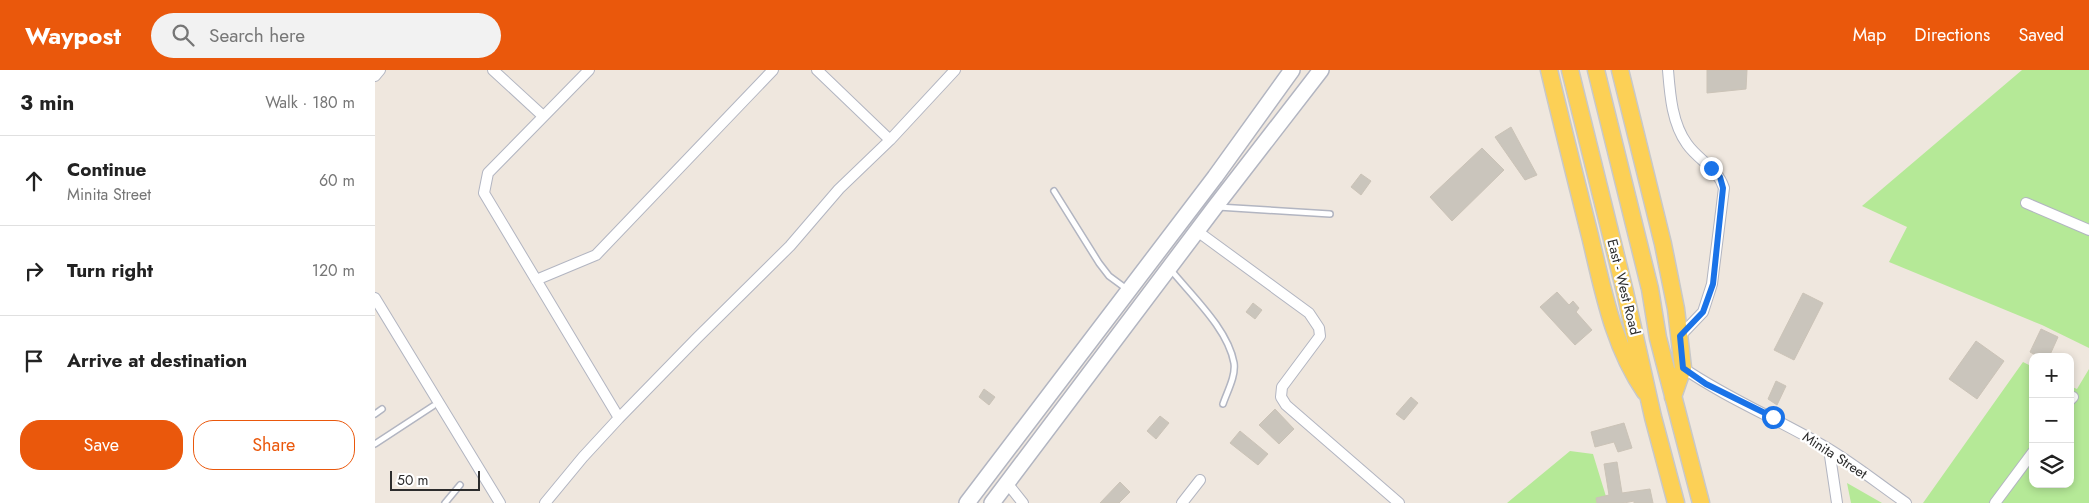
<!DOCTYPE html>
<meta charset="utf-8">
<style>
body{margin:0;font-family:Jost,sans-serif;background:#f2f2f2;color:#222}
.controls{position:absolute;right:15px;bottom:15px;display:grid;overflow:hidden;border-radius:10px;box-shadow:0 2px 8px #0003}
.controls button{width:45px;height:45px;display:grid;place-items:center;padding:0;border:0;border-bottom:1px solid #e0e0e0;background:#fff;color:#222;font:25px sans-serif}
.scale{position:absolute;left:15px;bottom:12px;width:90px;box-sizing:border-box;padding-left:5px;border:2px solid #2c2c2c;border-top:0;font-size:14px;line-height:18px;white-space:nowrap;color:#2c2c2c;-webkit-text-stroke:4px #fff;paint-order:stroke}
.stop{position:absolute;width:15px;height:15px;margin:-11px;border:4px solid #1a73e8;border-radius:50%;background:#fff}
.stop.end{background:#1a73e8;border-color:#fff;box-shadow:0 1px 5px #0008}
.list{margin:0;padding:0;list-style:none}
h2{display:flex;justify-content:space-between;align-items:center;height:65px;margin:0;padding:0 20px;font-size:21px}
h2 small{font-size:16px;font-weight:400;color:#767676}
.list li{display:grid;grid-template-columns:32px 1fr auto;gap:15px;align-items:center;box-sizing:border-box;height:90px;padding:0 20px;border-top:1px solid #e0e0e0}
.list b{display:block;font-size:19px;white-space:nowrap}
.list p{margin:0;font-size:16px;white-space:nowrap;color:#767676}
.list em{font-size:16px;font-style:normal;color:#767676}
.actions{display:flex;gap:10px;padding:15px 20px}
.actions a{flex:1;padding:11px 0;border:1px solid #ea580c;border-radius:20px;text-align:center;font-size:18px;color:#ea580c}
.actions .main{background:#ea580c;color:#fff}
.icon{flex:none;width:28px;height:28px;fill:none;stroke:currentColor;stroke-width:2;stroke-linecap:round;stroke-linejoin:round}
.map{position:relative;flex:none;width:1714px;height:433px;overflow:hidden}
header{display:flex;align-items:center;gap:30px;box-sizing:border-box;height:70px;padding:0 25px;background:#ea580c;color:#fff}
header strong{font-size:24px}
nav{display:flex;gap:28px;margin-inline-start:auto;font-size:18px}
.search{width:350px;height:45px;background:#f2f2f2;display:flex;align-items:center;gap:12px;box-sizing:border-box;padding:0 18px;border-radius:28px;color:#767676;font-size:19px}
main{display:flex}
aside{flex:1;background:#fff}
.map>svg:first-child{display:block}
.green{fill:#b5e997}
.building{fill:#cac5bc;stroke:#cbc3b7}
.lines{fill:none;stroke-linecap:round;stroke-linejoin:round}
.lane-casing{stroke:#b2b5c1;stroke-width:8}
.street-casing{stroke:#b2b5c1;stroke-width:12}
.secondary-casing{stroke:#b2b5c1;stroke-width:18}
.primary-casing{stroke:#c8c8c8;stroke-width:19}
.lane{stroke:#fff;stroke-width:5}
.street{stroke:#fff;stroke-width:10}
.secondary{stroke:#fff;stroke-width:15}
.primary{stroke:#fcd056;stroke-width:16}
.route{stroke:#1a73e8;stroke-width:6}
.labels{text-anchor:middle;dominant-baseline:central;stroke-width:4.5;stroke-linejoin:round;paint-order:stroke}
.street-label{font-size:14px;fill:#2c2c2c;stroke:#fff}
</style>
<header>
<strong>Waypost</strong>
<div class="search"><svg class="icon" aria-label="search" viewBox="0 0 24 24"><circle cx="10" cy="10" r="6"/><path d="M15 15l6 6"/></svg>Search here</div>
<nav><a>Map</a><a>Directions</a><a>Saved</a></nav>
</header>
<main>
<aside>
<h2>3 min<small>Walk · 180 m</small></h2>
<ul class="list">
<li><svg class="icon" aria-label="ahead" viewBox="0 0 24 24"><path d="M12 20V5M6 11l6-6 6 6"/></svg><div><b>Continue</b><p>Minita Street</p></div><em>60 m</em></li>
<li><svg class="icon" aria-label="right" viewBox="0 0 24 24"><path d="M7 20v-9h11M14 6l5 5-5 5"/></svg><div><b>Turn right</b></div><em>120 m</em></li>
<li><svg class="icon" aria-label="arrive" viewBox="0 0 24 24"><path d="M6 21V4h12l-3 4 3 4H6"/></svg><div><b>Arrive at destination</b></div></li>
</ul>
<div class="actions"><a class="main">Save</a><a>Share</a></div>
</aside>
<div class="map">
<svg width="1714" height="433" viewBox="0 0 1714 433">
<rect width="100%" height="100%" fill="#efe7de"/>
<path class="green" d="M1647 0H1714V278L1667 255 1514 192 1532 157 1487 136Z
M1648 292 1658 297V414H1695V316L1702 319 1714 299V433H1548Z
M1195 381 1218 384 1233 433H1132Z
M1472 413 1507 433H1476Z"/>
<path class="building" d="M1332 0H1372L1371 19 1332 23Z
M1136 57 1162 105 1150 110 1120 67Z
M1107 78 1129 100 1077 151 1055 127Z
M986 104 996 111 986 125 976 117Z
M1182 222 1194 235 1198 231 1204 238 1201 242 1217 260 1200 275 1165 237Z
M1428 223 1448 233 1419 290 1399 280Z
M878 233 887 240 880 249 871 242Z
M1666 259 1683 267 1674 287H1664L1655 282Z
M1601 271 1629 291 1602 329 1574 309Z
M1401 311 1411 316 1402 335 1393 329Z
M609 319 620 327 614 335 604 327Z
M1036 327 1043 333 1029 350 1021 344Z
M900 339 919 359 904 374 884 355Z
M785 346 794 353 781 369 772 361Z
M1249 353 1257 378 1243 382 1239 372 1220 377 1216 362Z
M865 361 893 384 883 395 855 373Z
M1242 392 1247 423 1275 419 1278 433H1259V431L1249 433H1222L1221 428 1234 425 1229 394Z
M745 412 755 422 744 433H725Z"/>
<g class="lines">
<g class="lane-casing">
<path id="lane" d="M679 121 724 193 734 206 753 220
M843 137 955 144
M796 200C817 226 853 259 859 293 861 306 852 322 848 334
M0 344 7 339
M0 374 58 336
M70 433 85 415"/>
</g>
<g class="street-casing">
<path id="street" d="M118 0 168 46
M214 0 113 103 109 123 244 348
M442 0 515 70
M1293 0C1295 25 1297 53 1312 74 1324 91 1342 97 1349 118L1337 214 1328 242 1305 266
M0 6 5 0
M1651 133 1714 160
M822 161 934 243 944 258 945 266 907 317 906 327 911 335 1024 433
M161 210 221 185 398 0
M0 228 125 433
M1308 298C1353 329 1405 350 1452 378 1479 394 1505 415 1531 433
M1695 330 1698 327
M1454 379 1462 433
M632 413 648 433
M170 433 208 387 244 348 322 268 415 176 464 119 515 70 580 0
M807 433 825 410
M1620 433 1658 382"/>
</g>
<g class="secondary-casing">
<path id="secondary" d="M592 433 840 107 917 0
M617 433 840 137 946 0"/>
</g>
<g class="primary-casing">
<path id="primary" d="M1174 0C1187 55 1201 110 1215 166 1228 220 1238 276 1270 322
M1195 0 1250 222 1278 347 1301 433
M1221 0 1275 219 1283 268 1326 433
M1245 0 1288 174 1301 239 1308 298 1298 327"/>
</g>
<use href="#lane" class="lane"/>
<use href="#street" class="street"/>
<use href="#secondary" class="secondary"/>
<use href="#primary" class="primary"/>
</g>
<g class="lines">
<path class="route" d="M1336 98 1345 107 1348 118 1338 214 1328 242 1305 266 1308 298 1331 314 1398 347"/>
</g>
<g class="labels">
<g class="street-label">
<text transform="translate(1249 217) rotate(76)">East - West Road</text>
<text transform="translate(1460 385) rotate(33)">Minita Street</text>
</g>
</g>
</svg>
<div class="controls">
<button>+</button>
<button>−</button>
<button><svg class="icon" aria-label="layers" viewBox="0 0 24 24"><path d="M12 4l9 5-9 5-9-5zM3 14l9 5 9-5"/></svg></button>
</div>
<div class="scale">50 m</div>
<div class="stop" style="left:1398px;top:347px"></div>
<div class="stop end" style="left:1336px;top:98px"></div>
</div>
</main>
